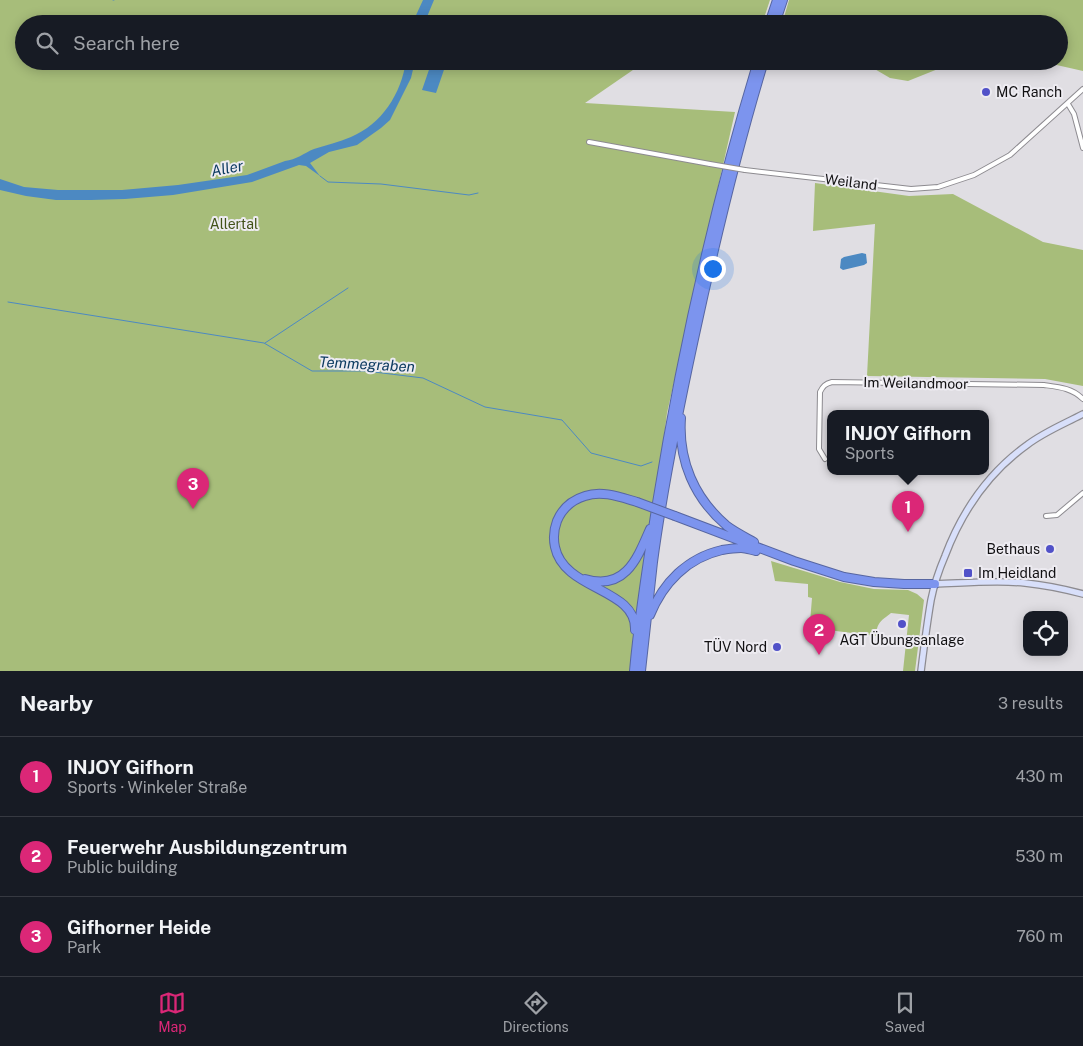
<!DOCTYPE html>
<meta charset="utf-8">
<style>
body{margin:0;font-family:"Public Sans",sans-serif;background:#20242c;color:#f1f3f6}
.controls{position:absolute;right:15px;bottom:15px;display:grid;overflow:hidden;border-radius:10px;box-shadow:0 2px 12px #0003}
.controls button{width:45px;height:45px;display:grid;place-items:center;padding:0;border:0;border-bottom:1px solid #363941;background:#171b24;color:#f1f3f6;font:25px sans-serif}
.you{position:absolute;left:712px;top:268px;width:18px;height:18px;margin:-12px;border:4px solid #fff;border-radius:50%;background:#1a73e8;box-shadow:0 0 0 8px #1a73e833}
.badge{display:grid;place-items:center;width:32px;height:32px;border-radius:50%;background:#db2777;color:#fff;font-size:16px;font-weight:700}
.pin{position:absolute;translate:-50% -41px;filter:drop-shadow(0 1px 2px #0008)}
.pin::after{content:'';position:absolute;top:26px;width:18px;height:15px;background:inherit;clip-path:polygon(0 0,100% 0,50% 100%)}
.popup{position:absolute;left:827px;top:410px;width:162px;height:65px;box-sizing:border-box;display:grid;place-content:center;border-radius:10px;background:#171b24;filter:drop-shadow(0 1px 4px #0005);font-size:16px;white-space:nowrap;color:#9ea1a6}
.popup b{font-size:19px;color:#f1f3f6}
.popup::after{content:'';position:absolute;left:50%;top:100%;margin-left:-10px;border:10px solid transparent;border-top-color:#171b24}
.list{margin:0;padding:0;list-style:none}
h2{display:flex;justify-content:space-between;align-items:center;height:65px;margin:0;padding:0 20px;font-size:21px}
h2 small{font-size:16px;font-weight:400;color:#9ea1a6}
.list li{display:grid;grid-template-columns:32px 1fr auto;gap:15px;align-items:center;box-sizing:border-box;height:80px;padding:0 20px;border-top:1px solid #363941}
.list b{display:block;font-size:19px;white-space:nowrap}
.list p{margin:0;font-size:16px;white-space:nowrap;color:#9ea1a6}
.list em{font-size:16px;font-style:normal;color:#9ea1a6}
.icon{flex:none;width:28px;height:28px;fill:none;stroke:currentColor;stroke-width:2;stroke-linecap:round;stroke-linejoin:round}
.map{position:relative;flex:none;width:1083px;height:671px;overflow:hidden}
.search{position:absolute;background:#171b24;box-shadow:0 2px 12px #0003;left:15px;right:15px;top:15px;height:55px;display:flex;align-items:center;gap:12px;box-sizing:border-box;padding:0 18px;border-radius:28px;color:#9ea1a6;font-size:19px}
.sheet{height:305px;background:#171b24}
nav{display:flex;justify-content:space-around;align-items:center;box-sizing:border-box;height:70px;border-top:1px solid #363941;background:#171b24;font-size:14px;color:#9ea1a6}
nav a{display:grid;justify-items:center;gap:2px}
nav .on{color:#db2777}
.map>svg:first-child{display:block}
.green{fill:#a7bd7a}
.water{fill:#4c89c2}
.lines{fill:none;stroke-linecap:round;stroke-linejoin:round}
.stream{stroke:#4c89c2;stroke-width:1}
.street-casing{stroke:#8d8b90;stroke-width:6}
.secondary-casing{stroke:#8d8b90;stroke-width:8}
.highway-casing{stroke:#5766a1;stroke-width:10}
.street{stroke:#fff;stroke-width:4}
.secondary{stroke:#d8dffa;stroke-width:5.5}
.highway{stroke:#7c94ee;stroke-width:8}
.street-bridge-casing{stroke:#8d8b90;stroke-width:6;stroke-linecap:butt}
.highway-bridge-casing{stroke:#5766a1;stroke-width:10;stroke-linecap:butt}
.street-bridge{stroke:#fff;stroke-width:4}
.highway-bridge{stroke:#7c94ee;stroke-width:8}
.poi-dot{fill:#5151c8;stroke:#edebf1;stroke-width:2}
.labels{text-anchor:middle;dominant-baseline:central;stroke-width:4;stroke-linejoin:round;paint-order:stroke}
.poi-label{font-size:14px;fill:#111012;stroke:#edebf1;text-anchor:start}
.street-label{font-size:14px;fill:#111012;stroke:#edebf1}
.park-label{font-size:14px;fill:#425219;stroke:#edebf1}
.water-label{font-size:15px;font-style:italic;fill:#0d3b61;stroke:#edebf1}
</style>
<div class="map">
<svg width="1083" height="671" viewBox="0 0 1083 671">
<rect width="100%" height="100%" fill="#e0dee3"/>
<path class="green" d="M0 0H770L762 24H24V61H646L585 103 735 112 667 413 635 671H0Z
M789 0H1083V71L1039 61H1059V24H782Z
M861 61H958L908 81 890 78Z
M815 183 909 196 953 194 1043 242 1083 250V386L1045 379 867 376 875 224 813 231Z
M771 561 840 582 874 589 908 590 917 594 924 600 915 671H903L909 615 891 613C881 621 877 622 876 636L828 630 827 641 809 635 812 598 808 597V584L775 581Z"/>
<path class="water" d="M423 0H434L424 24H412Z
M406 61H415L411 78 390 120 381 128 357 145 329 152 310 163 320 176 306 166 299 165 252 182 173 195 125 199 91 200H56L26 196 0 190V179L24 187 58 190H122L178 185 247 175 285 161C296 160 304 153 314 149 326 145 339 142 351 137 382 124 401 94 406 61Z
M432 61H447L436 93 422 90Z
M862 253 866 254 867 263 864 265 843 270 840 268 841 259 844 257Z"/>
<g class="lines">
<path class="stream" d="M113 0H114
M320 176 328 182 381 184 469 195 478 193
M8 302 264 343 312 371H366L423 378 485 407 562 420 591 453 641 466 652 462
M265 343 348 288"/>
<g class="street-casing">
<path id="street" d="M1068 104 1074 114 1083 148
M589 142 710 164
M745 170 911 189 938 187 974 175 1010 155 1083 89
M825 459 819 449 820 392C823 386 825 384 832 382L1044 385C1059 387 1072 388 1083 399
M1046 516 1057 515 1083 493"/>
</g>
<g class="secondary-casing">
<path id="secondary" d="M935 584C965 583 996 580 1025 583 1045 585 1064 589 1083 594
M921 671C924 647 927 623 931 600 934 585 939 570 945 556 962 511 988 473 1027 445 1044 432 1064 424 1083 414"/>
</g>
<g class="highway-casing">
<path id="highway" d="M769 24 777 0
M775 24 783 0
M681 418C678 460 694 498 727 526 735 532 745 537 754 542
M675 516 794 561 844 577 874 582 904 584H935
M585 579C625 591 637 559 650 529
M650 615C663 583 687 558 722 550 728 549 735 548 741 548 746 548 751 550 756 551
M635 630C637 588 564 591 555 547 553 538 554 529 557 521 562 509 572 500 585 496 602 490 620 497 637 502
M634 671C639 615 648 559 657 503 681 354 714 206 758 61
M641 671C645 635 649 598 653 562 663 487 678 413 694 339 714 246 736 153 764 61"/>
</g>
<use href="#street" class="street"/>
<use href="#secondary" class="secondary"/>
<use href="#highway" class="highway"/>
<g class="street-bridge-casing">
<path id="street-bridge" d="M710 164 745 170"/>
</g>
<g class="highway-bridge-casing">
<path id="highway-bridge" d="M637 502 675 516"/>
</g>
<use href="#street-bridge" class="street-bridge"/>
<use href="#highway-bridge" class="highway-bridge"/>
</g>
<g class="poi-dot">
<circle cx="986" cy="92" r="5"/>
<circle cx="1050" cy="549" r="5"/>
<rect x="963" y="568" width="10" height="10" rx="2.5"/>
<circle cx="902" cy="624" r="5"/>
<circle cx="777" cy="647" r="5"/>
</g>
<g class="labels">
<g class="poi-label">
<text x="996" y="92">MC Ranch</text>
<text x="1040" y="549" text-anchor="end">Bethaus</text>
<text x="978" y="573">Im Heidland</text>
<text x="902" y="640" text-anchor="middle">AGT Übungsanlage</text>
<text x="767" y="647" text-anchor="end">TÜV Nord</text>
</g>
<g class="street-label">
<text transform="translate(851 182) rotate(7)">Weiland</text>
<text transform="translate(916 383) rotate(1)">Im Weilandmoor</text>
</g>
<g class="park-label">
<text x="234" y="224">Allertal</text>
</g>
<g class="water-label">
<text transform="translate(227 168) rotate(-11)">Aller</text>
<text transform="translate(367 364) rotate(3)">Temmegraben</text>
</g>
</g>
</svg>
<div class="controls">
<button><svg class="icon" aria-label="locate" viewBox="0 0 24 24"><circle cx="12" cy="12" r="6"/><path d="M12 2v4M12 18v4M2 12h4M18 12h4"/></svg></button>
</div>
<div class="you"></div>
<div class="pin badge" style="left:908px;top:532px">1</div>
<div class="popup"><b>INJOY Gifhorn</b>Sports</div>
<div class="pin badge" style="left:819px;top:655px">2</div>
<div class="pin badge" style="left:193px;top:509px">3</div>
<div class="search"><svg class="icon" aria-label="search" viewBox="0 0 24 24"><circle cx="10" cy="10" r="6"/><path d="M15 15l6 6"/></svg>Search here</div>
</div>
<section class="sheet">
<h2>Nearby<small>3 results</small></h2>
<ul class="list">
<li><span class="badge">1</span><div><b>INJOY Gifhorn</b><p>Sports · Winkeler Straße</p></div><em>430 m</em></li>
<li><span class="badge">2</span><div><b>Feuerwehr Ausbildungzentrum</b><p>Public building</p></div><em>530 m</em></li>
<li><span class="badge">3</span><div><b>Gifhorner Heide</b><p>Park</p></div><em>760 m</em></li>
</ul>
</section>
<nav>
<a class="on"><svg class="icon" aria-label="map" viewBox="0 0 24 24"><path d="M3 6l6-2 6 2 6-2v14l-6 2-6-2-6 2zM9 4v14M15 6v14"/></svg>Map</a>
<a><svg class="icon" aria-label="directions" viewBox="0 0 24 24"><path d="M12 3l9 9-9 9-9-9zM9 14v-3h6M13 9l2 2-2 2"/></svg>Directions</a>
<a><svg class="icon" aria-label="saved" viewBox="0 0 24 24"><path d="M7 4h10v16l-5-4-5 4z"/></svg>Saved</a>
</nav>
